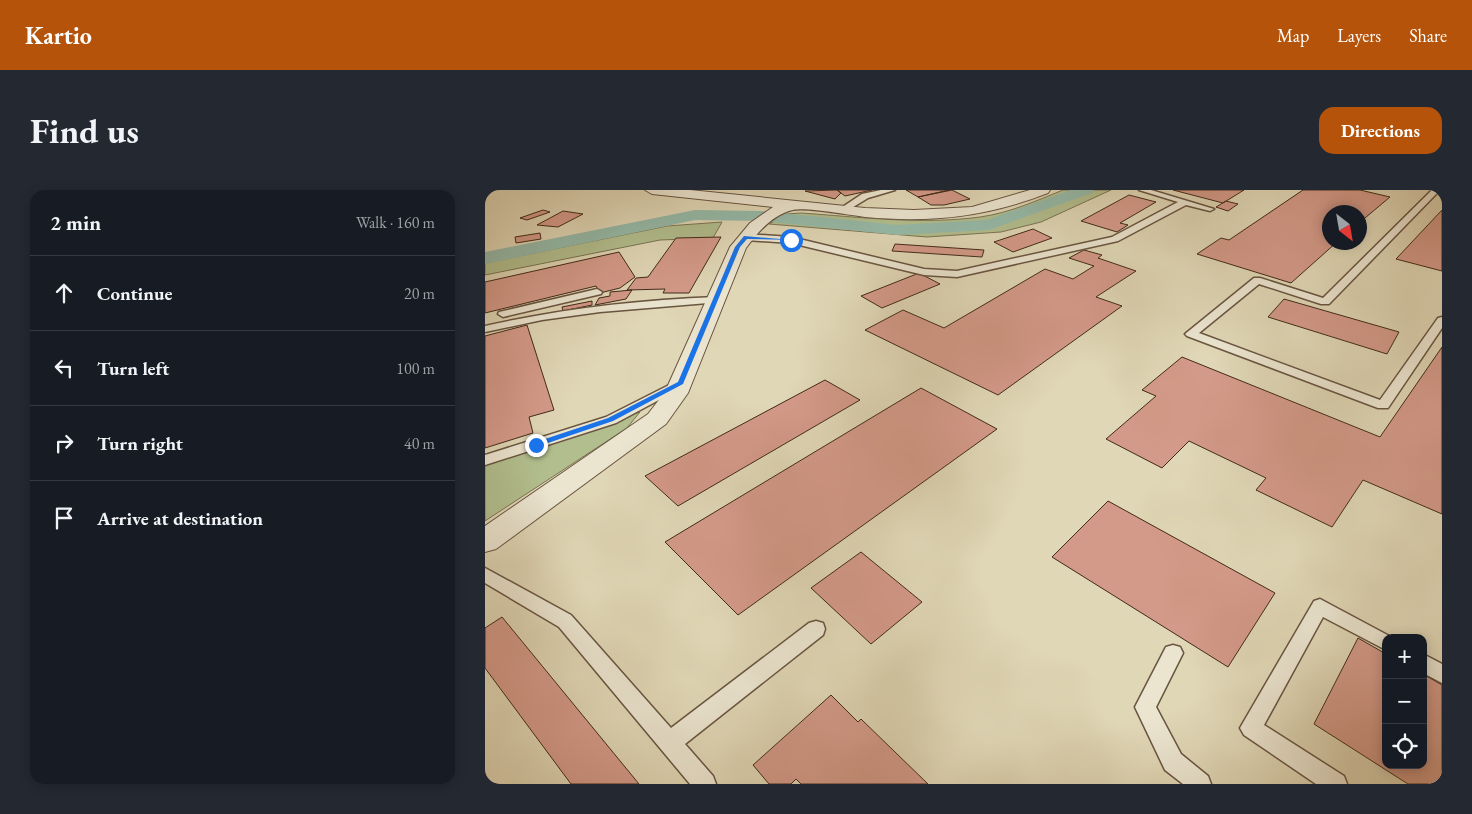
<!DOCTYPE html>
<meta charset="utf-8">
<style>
body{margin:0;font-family:"EB Garamond",serif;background:#242831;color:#f1f3f6}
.controls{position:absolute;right:15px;bottom:15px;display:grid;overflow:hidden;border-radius:10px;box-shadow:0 2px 12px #0003}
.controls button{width:45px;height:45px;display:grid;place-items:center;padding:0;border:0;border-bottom:1px solid #363941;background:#171b24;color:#f1f3f6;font:25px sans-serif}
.compass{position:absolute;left:837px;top:15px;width:45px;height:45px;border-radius:50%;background:#171b24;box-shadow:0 2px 12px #0003;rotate:149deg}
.stop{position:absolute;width:15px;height:15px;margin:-11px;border:4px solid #1a73e8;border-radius:50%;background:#fff}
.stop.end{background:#1a73e8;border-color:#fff;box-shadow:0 1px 5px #0008}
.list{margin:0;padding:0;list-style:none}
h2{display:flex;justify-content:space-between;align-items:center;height:65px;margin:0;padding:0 20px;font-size:21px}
h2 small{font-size:16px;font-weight:400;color:#9ea1a6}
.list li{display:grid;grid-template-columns:32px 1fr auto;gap:15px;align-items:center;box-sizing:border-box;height:75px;padding:0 20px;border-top:1px solid #363941}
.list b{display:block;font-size:19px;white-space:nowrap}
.list em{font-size:16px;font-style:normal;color:#9ea1a6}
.icon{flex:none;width:28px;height:28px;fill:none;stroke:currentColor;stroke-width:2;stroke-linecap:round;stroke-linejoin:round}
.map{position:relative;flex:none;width:957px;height:594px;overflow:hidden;border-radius:15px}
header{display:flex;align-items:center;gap:30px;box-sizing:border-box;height:70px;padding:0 25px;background:#b45309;color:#fff}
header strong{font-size:24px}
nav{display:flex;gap:28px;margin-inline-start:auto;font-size:18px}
.intro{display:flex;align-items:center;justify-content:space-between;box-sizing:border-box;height:120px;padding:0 30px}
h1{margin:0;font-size:35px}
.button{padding:12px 22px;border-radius:15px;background:#b45309;color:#fff;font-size:18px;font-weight:700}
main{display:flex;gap:30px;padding:0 30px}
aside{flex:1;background:#171b24;border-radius:15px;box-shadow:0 2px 12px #0003}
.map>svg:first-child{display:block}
.green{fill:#b2be8e;stroke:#7a7454}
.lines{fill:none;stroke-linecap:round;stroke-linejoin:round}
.canal{fill:#95baa9;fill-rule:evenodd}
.building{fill:#d49a89;stroke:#412a1a}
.service-casing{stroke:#695541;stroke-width:3}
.minor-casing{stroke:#695541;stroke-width:2}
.service{fill:#ebe5d0;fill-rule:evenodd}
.minor{fill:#ebe5d0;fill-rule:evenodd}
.route{fill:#1a73e8}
</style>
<header>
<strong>Kartio</strong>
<nav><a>Map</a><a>Layers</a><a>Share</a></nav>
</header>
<div class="intro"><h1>Find us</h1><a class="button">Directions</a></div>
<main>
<aside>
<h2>2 min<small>Walk · 160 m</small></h2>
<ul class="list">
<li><svg class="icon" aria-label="ahead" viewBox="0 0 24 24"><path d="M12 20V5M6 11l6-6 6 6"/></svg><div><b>Continue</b></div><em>20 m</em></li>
<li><svg class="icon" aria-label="left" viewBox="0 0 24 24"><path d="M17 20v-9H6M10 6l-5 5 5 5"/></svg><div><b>Turn left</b></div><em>100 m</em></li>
<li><svg class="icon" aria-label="right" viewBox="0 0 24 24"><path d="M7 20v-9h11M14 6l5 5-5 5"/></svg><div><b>Turn right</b></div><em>40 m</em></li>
<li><svg class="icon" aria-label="arrive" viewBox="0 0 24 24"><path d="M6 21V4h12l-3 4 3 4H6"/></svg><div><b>Arrive at destination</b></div></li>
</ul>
</aside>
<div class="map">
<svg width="957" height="594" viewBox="0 0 957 594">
<rect width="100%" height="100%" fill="#e0d7b6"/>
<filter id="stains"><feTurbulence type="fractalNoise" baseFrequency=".004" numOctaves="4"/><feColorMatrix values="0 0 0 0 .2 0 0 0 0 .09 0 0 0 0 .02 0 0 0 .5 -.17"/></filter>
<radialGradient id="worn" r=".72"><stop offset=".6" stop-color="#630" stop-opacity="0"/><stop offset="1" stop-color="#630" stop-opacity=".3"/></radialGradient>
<path class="green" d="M578 0H626L556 32 516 42 442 47 284 34 301 24 316 23C375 27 436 35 495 27 524 23 551 11 578 0Z
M237 32 228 48 175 50 0 85V73L182 36Z
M155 222 142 238 0 331V275Z"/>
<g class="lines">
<path class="canal" d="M586 0H609L607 3 504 40 412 45 277 31 210 30 0 74V62L210 20 277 21 412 35 502 30Z"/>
</g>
<path class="building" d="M352 0 356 3 350 9 320 1Z
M352 0H387L360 6Z
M421 0H464L433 7Z
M467 0 485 9 459 15H446L433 7Z
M688 0H759L738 13Z
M818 0H875L905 7 874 33V22H844V52H852L806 93 712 64 736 48 744 50Z
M644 5 671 12 635 33 643 35 632 42 596 31Z
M741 11 753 14 743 21 731 17Z
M58 20 65 22 42 30 35 28Z
M957 20V81L911 69Z
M78 21 98 24 73 37 52 35Z
M548 39 567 48 528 62 509 52Z
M55 43 56 49 31 53 30 47Z
M236 47 204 103H178L180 99 142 100 151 88 163 87 191 48Z
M410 54 499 60 497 67 407 61Z
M599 60 617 65 613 68 651 81 611 107 637 116 513 205 380 140 418 120 459 138 560 79 588 89 609 76 584 68Z
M134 62 150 87 135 98 115 103 111 96 0 123V92Z
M434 83 455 94 397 118 376 106Z
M147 100 141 109 110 115 114 108 125 106V102Z
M799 109 914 142 902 164 783 127Z
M107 111V115L78 121 77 117Z
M42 135 69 220 44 227 48 243 0 258V146Z
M957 157V324L878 290 847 337 771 300 781 288 704 251 677 278 621 249 671 206 657 200 697 167 895 247Z
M340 190 375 210 193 316 160 286Z
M436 198 512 239 253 425 180 352Z
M623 311 790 403 743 477 567 367Z
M376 362 437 412 386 454 326 398Z
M17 427 154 594H86L0 478V438Z
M873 448 901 464V575H938V484L957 495V594H923L829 534Z
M346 505 373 532 376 529 443 594H316L311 589 306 594H284L268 575Z"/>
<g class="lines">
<g class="service-casing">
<path id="service" d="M396 0H410L383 8 360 22 353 20 377 4Z
M654 0H666L729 19 725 21 701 15 633 51 472 87 439 85 306 53 260 50 256 47 260 44 306 47 439 79 472 81 627 47 693 12Z
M947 0H955L844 114H836L774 94 714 143 895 210 953 128 957 127V138L903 218H893L702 146 700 144 769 88H775L838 108Z
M112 99 117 102 116 104 18 127 13 124 14 122Z
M231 107 236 110 235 112 115 122 57 130 0 142V136C76 119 153 110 231 107Z
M196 189 200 190 202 193 200 196 131 233 0 275V265L121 227Z
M0 378 86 425 186 538 324 433 331 431 338 433 340 439 338 445 200 554 228 586 231 594H205L74 437 0 393Z
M835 409 908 448H901V460L838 427 779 535 859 586 862 594H831L759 545 755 538 829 411Z
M688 455 695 457 698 463 671 517 696 564 723 586 726 594H698L680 580 650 517 681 457Z
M938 464 957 474V493L938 483Z"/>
</g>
<g class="minor-casing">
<path id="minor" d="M160 0H205L380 18 429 20 487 17 545 0H565L563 3C501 27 446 33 380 27 363 25 322 17 308 20 288 24 272 43 261 58L203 203 181 234 11 359 0 362V336L163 224 180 202 245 57 265 33 288 17 167 4Z"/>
</g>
<use href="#service" class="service"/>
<use href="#minor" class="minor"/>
</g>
<path class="route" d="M259 46 308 50 262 49 255 57 198 194 128 231 54 256H48V253L123 228 193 192 250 57Z"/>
<rect width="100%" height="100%" filter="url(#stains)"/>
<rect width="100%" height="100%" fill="url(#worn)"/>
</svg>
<div class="controls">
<button>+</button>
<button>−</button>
<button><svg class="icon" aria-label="locate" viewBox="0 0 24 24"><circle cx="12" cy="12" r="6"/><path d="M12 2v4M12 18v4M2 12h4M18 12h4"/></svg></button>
</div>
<svg class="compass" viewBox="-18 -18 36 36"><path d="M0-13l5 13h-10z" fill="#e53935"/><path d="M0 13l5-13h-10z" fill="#9ea1a6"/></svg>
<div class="stop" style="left:306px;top:50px"></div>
<div class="stop end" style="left:51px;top:255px"></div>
</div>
</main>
